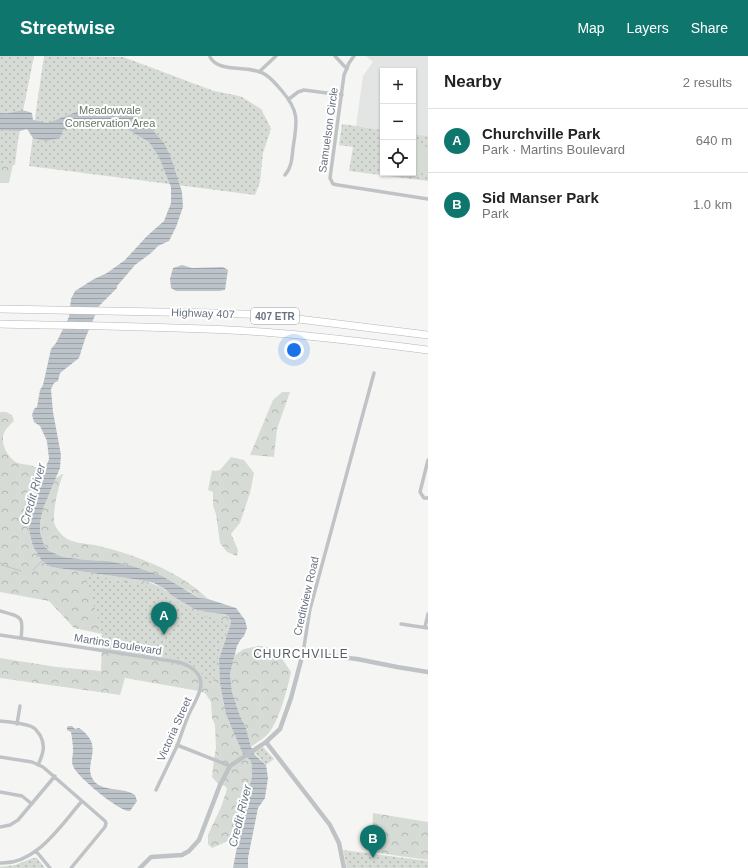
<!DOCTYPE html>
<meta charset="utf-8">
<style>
body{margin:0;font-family:Arial,sans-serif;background:#f6f6f6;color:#222}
.controls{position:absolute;right:12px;top:12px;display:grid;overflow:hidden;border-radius:0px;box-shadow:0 1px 3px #0004}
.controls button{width:36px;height:36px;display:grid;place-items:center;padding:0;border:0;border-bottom:1px solid #e0e0e0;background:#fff;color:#222;font:20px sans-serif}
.you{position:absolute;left:294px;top:294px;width:14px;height:14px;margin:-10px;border:3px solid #fff;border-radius:50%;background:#1a73e8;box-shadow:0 0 0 6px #1a73e833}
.badge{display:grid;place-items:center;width:26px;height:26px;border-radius:50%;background:#0f766e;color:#fff;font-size:13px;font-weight:700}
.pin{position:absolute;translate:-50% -33px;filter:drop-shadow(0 1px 2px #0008)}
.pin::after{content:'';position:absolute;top:21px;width:14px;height:12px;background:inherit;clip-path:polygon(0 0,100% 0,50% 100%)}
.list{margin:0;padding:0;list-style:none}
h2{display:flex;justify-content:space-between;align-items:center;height:52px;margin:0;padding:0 16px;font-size:17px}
h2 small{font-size:13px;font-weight:400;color:#767676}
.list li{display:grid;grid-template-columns:26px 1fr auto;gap:12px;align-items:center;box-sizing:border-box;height:64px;padding:0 16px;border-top:1px solid #e0e0e0}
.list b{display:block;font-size:15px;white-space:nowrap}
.list p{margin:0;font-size:13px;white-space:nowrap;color:#767676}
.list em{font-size:13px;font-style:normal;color:#767676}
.icon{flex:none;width:22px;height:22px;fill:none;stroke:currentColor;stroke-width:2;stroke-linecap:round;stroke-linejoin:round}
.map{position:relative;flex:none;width:428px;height:812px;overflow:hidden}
header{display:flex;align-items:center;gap:24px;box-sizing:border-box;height:56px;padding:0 20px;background:#0f766e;color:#fff}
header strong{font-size:19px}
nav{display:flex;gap:22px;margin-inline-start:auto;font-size:14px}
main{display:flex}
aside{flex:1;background:#fff}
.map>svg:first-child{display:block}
.built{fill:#e3e5e4}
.forest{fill:url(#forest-crowns)}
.park{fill:url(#park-dots)}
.pitch{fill:#d6dcd5}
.water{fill:url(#water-rules)}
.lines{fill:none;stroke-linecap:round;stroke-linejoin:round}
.stream{stroke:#bcc3c9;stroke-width:1}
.motorway-casing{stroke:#b3b6b9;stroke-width:8}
.minor{stroke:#c0c3c6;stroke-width:3.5}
.tertiary{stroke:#c0c3c6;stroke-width:4.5}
.motorway{stroke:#fff;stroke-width:7}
.labels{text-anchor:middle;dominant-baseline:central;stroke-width:4;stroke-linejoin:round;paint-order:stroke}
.shield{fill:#fff;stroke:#969ca6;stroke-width:1}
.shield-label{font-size:10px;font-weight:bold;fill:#697280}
.park-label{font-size:11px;fill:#677867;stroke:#fff}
.street-label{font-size:11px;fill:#697280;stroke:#fff}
.water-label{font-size:12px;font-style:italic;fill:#6a7884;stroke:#fff}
.neighbourhood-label{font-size:12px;letter-spacing:1px;fill:#565c66;stroke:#fff}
</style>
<header>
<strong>Streetwise</strong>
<nav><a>Map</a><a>Layers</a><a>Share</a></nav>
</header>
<main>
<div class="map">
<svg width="428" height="812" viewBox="0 0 428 812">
<defs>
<pattern id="forest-crowns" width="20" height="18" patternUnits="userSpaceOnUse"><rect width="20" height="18" fill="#d6dcd5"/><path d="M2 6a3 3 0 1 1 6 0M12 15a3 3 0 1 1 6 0" fill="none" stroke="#b2b7b2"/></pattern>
<pattern id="park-dots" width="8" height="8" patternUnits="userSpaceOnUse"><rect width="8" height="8" fill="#d6dcd5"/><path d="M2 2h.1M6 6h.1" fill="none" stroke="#b2b7b2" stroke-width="1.8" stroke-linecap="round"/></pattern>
<pattern id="water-rules" width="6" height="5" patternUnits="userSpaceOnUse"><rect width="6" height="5" fill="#bcc3c9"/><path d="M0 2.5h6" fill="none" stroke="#9da3a8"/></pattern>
</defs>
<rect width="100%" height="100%" fill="#f5f6f3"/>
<path class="built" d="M366 0H428V80L413 78V15H383V74L356 70 363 20 373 6Z"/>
<path class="forest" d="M20 75 9 127H0V76Z
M282 336H290L277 373 274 401 250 399 273 344Z
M0 356H6L12 359 14 365C10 369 6 372 4 377 0 387 8 403 18 407 23 409 28 408 33 410 38 412 40 414 45 413L30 452 29 474 43 505 51 511 140 524C152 527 162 530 171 539L228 560 231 565 230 570 219 603 243 698 250 704 252 709V721L246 743 238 788 228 785 212 792 208 788V779L221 751 227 733 225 730 218 728 212 721 214 703 216 692 215 669 212 662 211 646 205 637 199 635 125 622 120 639 0 622V602L57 611 101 615 102 578 74 572 49 545 0 536Z
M231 401 244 404 254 417 250 437 240 467 231 478 238 494 237 500 227 496 220 487 216 458 213 450V436L208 434 212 414 214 415 220 414Z
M63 418C59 428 51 460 55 469 58 476 65 483 72 485 81 488 91 488 99 490 134 498 183 517 208 543L199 542 189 535 108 505 86 504 63 501 49 495 44 489 40 476V467L43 453 56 422Z
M259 590 275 592 291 616C288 631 279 666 268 678 263 683 256 687 251 691L246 672 240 660 232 636 230 618 235 599 244 593Z
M373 757 428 766V804L371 796Z"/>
<path class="park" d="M0 0H34L19 75 15 109 0 107Z
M44 0 123 1 214 35 235 39 242 41 261 53 267 64 271 73 263 97 260 126 255 139 29 110 36 55Z
M342 68 383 74V117H413V78L428 80V125L349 115 353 91 339 89Z
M85 519 114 523 143 530 161 531 184 552 204 561 216 562 230 570 221 588 212 632 199 613 180 603 106 590Z
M263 691 274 703 266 709 254 696Z
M343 794 428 805V812H347Z
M33 802H37L45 812H0V811L15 809Z"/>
<path class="pitch" d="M413 88 428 91V107L426 118 413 116Z"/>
<path class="water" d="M101 50 136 61 149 70 164 87 170 99 182 136 183 151 176 171 169 185 158 190 151 197 135 209 117 230V232L99 250 85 283 79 302 60 317 58 325 54 327 51 333 53 356 61 399 60 412 43 453 40 467V476L44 489 49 495 63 501 86 504 108 505 132 510 162 520 199 542 208 543 236 552 245 564 247 572 244 580 241 583 237 590 230 618 232 636 240 660 246 672 251 691 255 699 266 709 268 722 265 742 258 752 248 802V812H233L246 743 252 721V709L250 704 243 698 226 658 220 627 219 603 230 570 231 565 228 560 224 558 207 556 195 553 171 539 165 533 154 527 140 524 51 511 42 505 33 490 29 474 30 452 49 403 47 385 40 370 34 366 32 359 34 353 37 351 40 334 43 329 51 293 56 287 69 261 71 243 75 235 94 223 107 217 125 204 147 180 164 165 171 147V131L159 101 149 86 129 74 120 70 97 66 76 67 63 74 60 82 46 85 33 82 27 73 20 75 0 74V57C13 59 19 51 32 57L33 64 48 67 84 53Z
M182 209 192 212 223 211 228 214 225 234 219 235H176L171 232 170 223 173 212Z
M69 670H72L75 673 79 672C107 691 81 708 94 725 103 736 124 731 135 739L137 745 130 755C121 757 76 720 73 710 71 705 73 700 73 695 73 688 72 682 71 676L67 674V671Z"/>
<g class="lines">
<path class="stream" d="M0 506 2 509 21 515
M33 514 42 505"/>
<g class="motorway-casing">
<path id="motorway" d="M0 253 214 257 266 259 428 279
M0 268C88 270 175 270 263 276 318 280 373 287 428 294"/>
</g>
<path class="minor" d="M335 0 347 13
M354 0 349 7 344 19 330 122 333 128 338 129 428 143
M210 1C219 18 250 8 266 19 272 23 277 29 282 35 300 56 297 66 293 92 292 101 292 111 285 119
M259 16 276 0
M289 43 298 36 304 34 342 39
M428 404 420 436 424 442H428
M0 555C21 561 24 559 21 582
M401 568 428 572
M425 571 428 558
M0 579 178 606C188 609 200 614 201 627 201 639 193 648 189 658 184 669 181 680 177 690 170 705 163 719 156 734
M303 597 310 553 374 317
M0 665C9 666 27 667 34 672 36 673 38 677 40 679 46 690 43 698 38 709
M17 668 20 650
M177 689 230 710
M0 701 32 706 43 711 105 765 106 767 105 771 71 812
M0 736 22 740 32 748
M0 771 10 769 18 764 55 720
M36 795 50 812
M0 807C36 809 61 769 82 745"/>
<path class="tertiary" d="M266 686 330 769 339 787 344 812
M140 812 151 801 182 799 189 795 199 784 220 729 230 710 266 686 280 673 291 642 303 597 357 603 397 611 428 616"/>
<use href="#motorway" class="motorway"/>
</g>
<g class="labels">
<rect class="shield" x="251" y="252" width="48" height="16" rx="3"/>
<g class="shield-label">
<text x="275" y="260">407 ETR</text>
</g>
<g class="park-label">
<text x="110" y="54">Meadowvale<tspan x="110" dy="13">Conservation Area</tspan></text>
</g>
<g class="street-label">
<text transform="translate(328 74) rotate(-82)">Samuelson Circle</text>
<text transform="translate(203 257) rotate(2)">Highway 407</text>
<text transform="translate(306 540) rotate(-77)">Creditview Road</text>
<text transform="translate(118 588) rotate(9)">Martins Boulevard</text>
<text transform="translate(174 673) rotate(-66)">Victoria Street</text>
</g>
<g class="water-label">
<text transform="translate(33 438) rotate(-74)">Credit River</text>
<text transform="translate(240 760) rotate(-76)">Credit River</text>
</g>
<g class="neighbourhood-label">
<text x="301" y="598">CHURCHVILLE</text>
</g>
</g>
</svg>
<div class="controls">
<button>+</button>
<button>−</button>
<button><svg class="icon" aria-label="locate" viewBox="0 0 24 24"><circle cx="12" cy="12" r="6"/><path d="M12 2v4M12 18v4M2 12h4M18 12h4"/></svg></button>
</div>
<div class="you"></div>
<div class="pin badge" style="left:164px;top:579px">A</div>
<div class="pin badge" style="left:373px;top:802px">B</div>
</div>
<aside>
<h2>Nearby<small>2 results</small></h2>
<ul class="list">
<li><span class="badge">A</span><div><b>Churchville Park</b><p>Park · Martins Boulevard</p></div><em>640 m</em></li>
<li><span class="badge">B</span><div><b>Sid Manser Park</b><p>Park</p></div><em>1.0 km</em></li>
</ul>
</aside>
</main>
